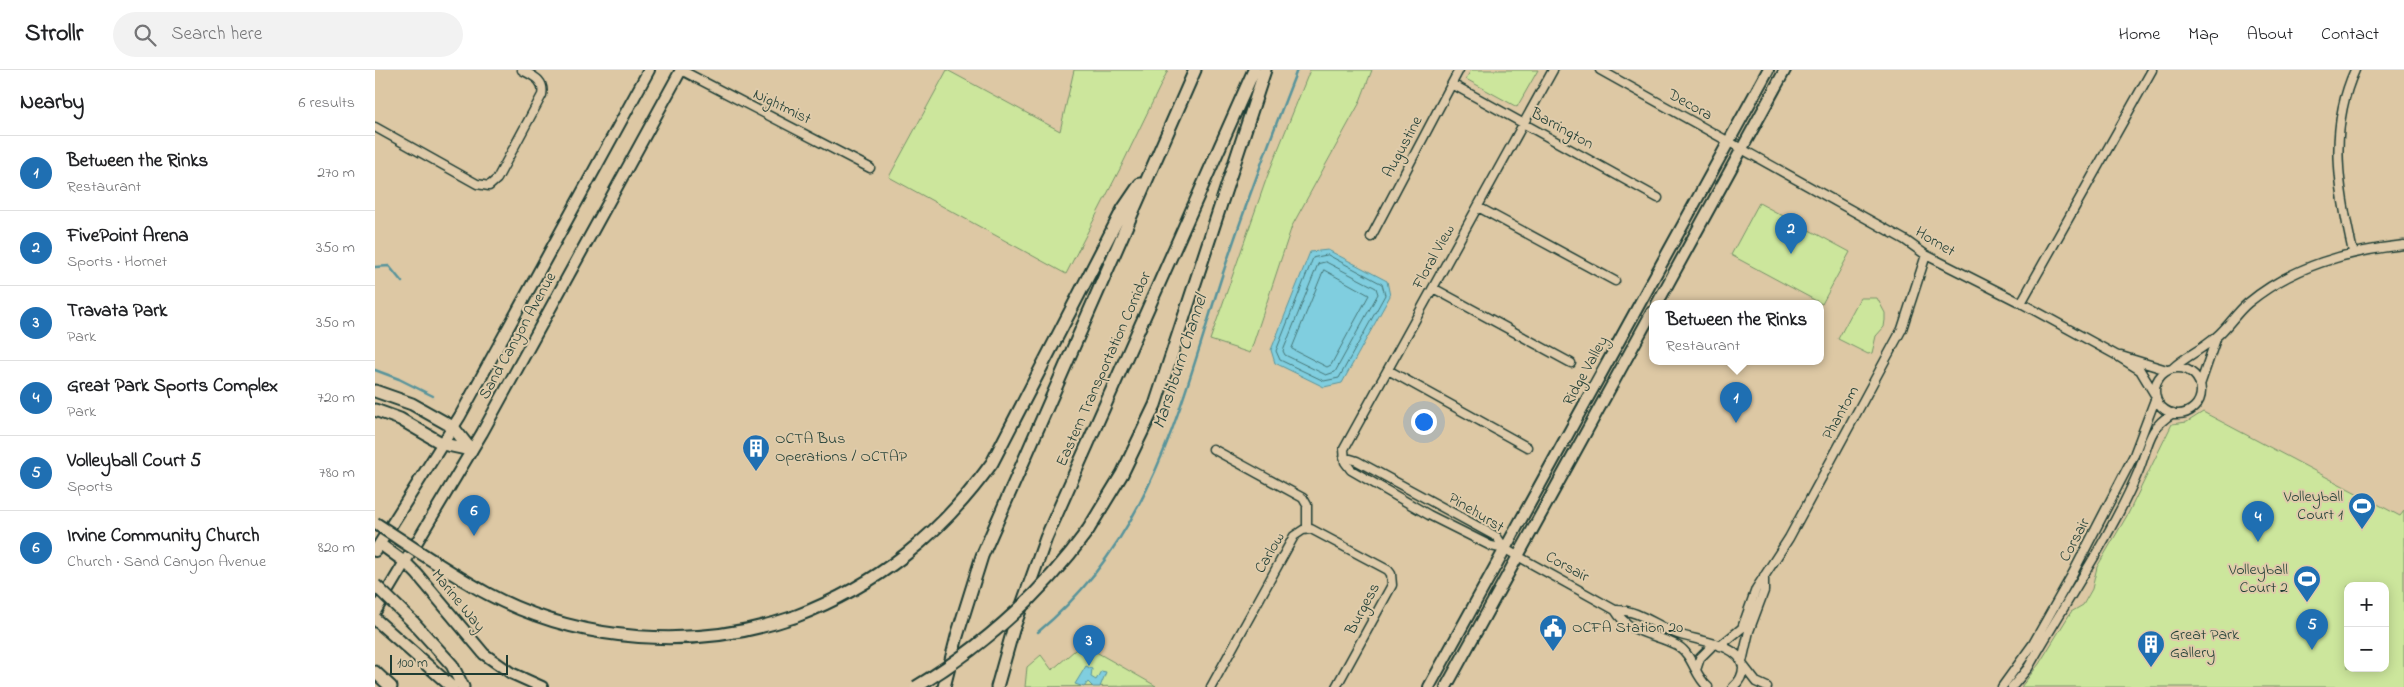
<!DOCTYPE html>
<meta charset="utf-8">
<style>
body{margin:0;font-family:"Indie Flower",sans-serif;background:#f2f2f2;color:#202124}
.controls{position:absolute;right:15px;bottom:15px;display:grid;overflow:hidden;border-radius:10px;box-shadow:0 2px 12px #0003}
.controls button{width:45px;height:45px;display:grid;place-items:center;padding:0;border:0;border-bottom:1px solid #e0e0e0;background:#fff;color:#202124;font:25px sans-serif}
.scale{position:absolute;left:15px;bottom:12px;width:118px;box-sizing:border-box;padding-left:5px;border:2px solid #1f3d34;border-top:0;font-size:14px;line-height:18px;white-space:nowrap;color:#1f3d34;-webkit-text-stroke:4px #dfcbaa;paint-order:stroke}
.you{position:absolute;left:1048px;top:351px;width:18px;height:18px;margin:-12px;border:4px solid #fff;border-radius:50%;background:#1a73e8;box-shadow:0 0 0 8px #1a73e833}
.badge{display:grid;place-items:center;width:32px;height:32px;border-radius:50%;background:#1f6fb2;color:#fff;font-size:16px;font-weight:700}
.pin{position:absolute;translate:-50% -41px;filter:drop-shadow(0 1px 2px #0008)}
.pin::after{content:'';position:absolute;top:26px;width:18px;height:15px;background:inherit;clip-path:polygon(0 0,100% 0,50% 100%)}
.popup{position:absolute;left:1274px;top:230px;width:175px;height:65px;box-sizing:border-box;display:grid;place-content:center;border-radius:10px;background:#fff;filter:drop-shadow(0 1px 4px #0005);font-size:16px;white-space:nowrap;color:#757577}
.popup b{font-size:19px;color:#202124}
.popup::after{content:'';position:absolute;left:50%;top:100%;margin-left:-10px;border:10px solid transparent;border-top-color:#fff}
.list{margin:0;padding:0;list-style:none}
h2{display:flex;justify-content:space-between;align-items:center;height:65px;margin:0;padding:0 20px;font-size:21px}
h2 small{font-size:16px;font-weight:400;color:#757577}
.list li{display:grid;grid-template-columns:32px 1fr auto;gap:15px;align-items:center;box-sizing:border-box;height:75px;padding:0 20px;border-top:1px solid #e0e0e0}
.list b{display:block;font-size:19px;white-space:nowrap}
.list p{margin:0;font-size:16px;white-space:nowrap;color:#757577}
.list em{font-size:16px;font-style:normal;color:#757577}
.icon{flex:none;width:28px;height:28px;fill:none;stroke:currentColor;stroke-width:2;stroke-linecap:round;stroke-linejoin:round}
.map{position:relative;flex:none;width:2029px;height:617px;overflow:hidden}
header{display:flex;align-items:center;gap:30px;box-sizing:border-box;height:70px;padding:0 25px;background:#fff;border-bottom:1px solid #e0e0e0}
header strong{font-size:24px}
nav{display:flex;gap:28px;margin-inline-start:auto;font-size:18px}
.search{width:350px;height:45px;background:#f2f2f2;display:flex;align-items:center;gap:12px;box-sizing:border-box;padding:0 18px;border-radius:28px;color:#757577;font-size:19px}
main{display:flex}
aside{flex:1;background:#fff}
.map>svg:first-child{display:block}
.green{fill:#cce69c;stroke:#769268;fill-rule:evenodd}
.water{fill:#80cedf;stroke:#59949b}
.lines{fill:none;stroke-linecap:round;stroke-linejoin:round}
.shore{stroke:#467778;stroke-width:1}
.stream{stroke:#59949b;stroke-width:2.5}
.minor-casing{stroke:#1f3d34;stroke-width:11}
.major-casing{stroke:#1f3d34;stroke-width:14}
.highway-casing{stroke:#1f3d34;stroke-width:15}
.minor{stroke:#dfcbaa;stroke-width:8}
.major{stroke:#dfcbaa;stroke-width:10}
.highway{stroke:#dfcbaa;stroke-width:11}
.highway-bridge-casing{stroke:#1f3d34;stroke-width:15;stroke-linecap:butt}
.highway-bridge{stroke:#dfcbaa;stroke-width:11}
.labels{text-anchor:middle;dominant-baseline:central;stroke-width:4;stroke-linejoin:round;paint-order:stroke}
.street-label{font-size:16px;fill:#1f3d34;stroke:#dfcbaa}
.poi-label{font-size:16px;fill:#1f3d34;stroke:#dfcbaa;text-anchor:start}
.water-label{font-size:18px;font-style:italic;fill:#24443d;stroke:#dfcbaa}
</style>
<header>
<strong>Strollr</strong>
<div class="search"><svg class="icon" aria-label="search" viewBox="0 0 24 24"><circle cx="10" cy="10" r="6"/><path d="M15 15l6 6"/></svg>Search here</div>
<nav><a>Home</a><a>Map</a><a>About</a><a>Contact</a></nav>
</header>
<main>
<aside>
<h2>Nearby<small>6 results</small></h2>
<ul class="list">
<li><span class="badge">1</span><div><b>Between the Rinks</b><p>Restaurant</p></div><em>270 m</em></li>
<li><span class="badge">2</span><div><b>FivePoint Arena</b><p>Sports · Hornet</p></div><em>350 m</em></li>
<li><span class="badge">3</span><div><b>Travata Park</b><p>Park</p></div><em>350 m</em></li>
<li><span class="badge">4</span><div><b>Great Park Sports Complex</b><p>Park</p></div><em>720 m</em></li>
<li><span class="badge">5</span><div><b>Volleyball Court 5</b><p>Sports</p></div><em>780 m</em></li>
<li><span class="badge">6</span><div><b>Irvine Community Church</b><p>Church · Sand Canyon Avenue</p></div><em>820 m</em></li>
</ul>
</aside>
<div class="map">
<svg width="2029" height="617" viewBox="0 0 2029 617">
<rect width="100%" height="100%" fill="#ddc8a4"/>
<filter id="ink" filterUnits="userSpaceOnUse"><feTurbulence type="fractalNoise" baseFrequency=".02" numOctaves="2"/><feDisplacementMap in="SourceGraphic" scale="10" xChannelSelector="R" yChannelSelector="G"/><feConvolveMatrix kernelMatrix="1 2 1 2 8 2 1 2 1" color-interpolation-filters="sRGB"/></filter>
<g filter="url(#ink)">
<path class="green" d="M572 0 685 61 699 0H793L747 95 691 204 514 107Z
M935 0H997L984 34 917 156 875 283 835 270 892 107Z
M1096 0H1163L1142 37 1091 9Z
M1384 133 1475 182 1447 234 1356 185Z
M1485 228H1502L1510 243V250L1509 257 1501 266 1497 283 1493 284 1463 269Z
M1828 342 2025 446 2029 441V617H1646L1664 594 1696 542 1708 535 1717 519 1722 497 1753 444 1797 354 1812 352ZM1973 516H2010V598H1973Z
M707 574 781 616 650 617 652 597 666 585 677 600Z"/>
<path class="water" d="M953 180 1012 211 1015 226 967 313 949 317 900 293 896 280 935 182Z
M711 596 717 599 716 607 721 610 726 601 731 602 725 617H718L713 612 709 617 700 614Z"/>
<g class="lines">
<path class="shore" d="M953 185 1007 214 1010 225 964 308 949 311 905 290 901 281 938 188Z
M951 192 1001 218 1003 224 960 302 951 305 910 285 908 281 943 194Z
M949 200 994 225 956 295 952 297 917 279Z"/>
<path class="stream" d="M0 197 14 196 27 212
M0 300 24 309 58 326
M663 562C774 470 804 341 846 209 869 139 895 69 922 0"/>
<g class="minor-casing">
<path id="minor" d="M306 0 495 98
M1178 0 969 379 970 392 976 400 1054 445 1116 476 1130 479 1240 540C1255 565 1280 563 1303 576 1318 585 1320 607 1333 617
M1225 0 1530 170 1551 185 1646 233 1741 285 1765 300 1780 325
M1077 14 1283 128
M0 57 102 114 114 116 122 109 167 25C170 10 158 6 147 0
M1103 137 1240 211
M996 167 1084 0
M1978 182C1964 121 1953 59 1980 0
M1058 218 1196 293
M1646 233 1777 0
M1746 286 1792 300
M1798 298C1811 286 1828 279 1841 267 1853 257 1861 243 1873 233 1918 196 1972 181 2029 175
M1780 321a23 23 0 1 1 46 0a23 23 0 1 1-46 0Z
M1013 300 1152 377
M1825 315 1842 266
M838 379 928 428 932 435V459
M969 387 982 391 1122 467 1130 479
M1240 540C1262 539 1280 555 1300 563 1319 571 1366 573 1368 597 1368 606 1364 612 1358 617
M1345 576 1367 558 1381 519 1414 468 1527 259 1551 185
M1367 592 1374 561 1389 521V506
M1367 594 1381 612 1392 617
M1321 600 1325 588 1338 575
M836 617 919 466 928 460 936 459 1013 500 1016 504 1017 515 961 617
M1627 617 1658 574 1698 503 1759 385 1781 327
M1637 617 1653 598C1689 534 1736 467 1764 400 1774 375 1772 359 1798 343"/>
</g>
<g class="major-casing">
<path id="major" d="M1282 234 1410 0
M5 474 31 493 42 504 109 584 136 603 167 617
M0 481 85 346 274 0
M0 542 107 363 306 0
M1054 617 1393 0
M1071 617 1277 242"/>
</g>
<g class="highway-casing">
<path id="highway" d="M0 321 37 334 78 357 96 380
M0 340 25 349 68 374 96 380
M713 460 747 404 780 335 890 0
M419 547C503 515 565 465 617 393L748 139 765 114
M0 549 77 617
M38 552 77 595 88 617
M0 602 16 617
M569 617 582 566 607 486 820 0
M622 617 638 560 671 468 879 0"/>
</g>
<use href="#minor" class="minor"/>
<use href="#major" class="major"/>
<use href="#highway" class="highway"/>
<g class="highway-bridge-casing">
<path id="highway-bridge" d="M0 453C37 477 74 503 113 524 206 573 320 581 419 547
M0 515 38 552
M541 617C609 576 666 525 713 460"/>
</g>
<use href="#highway-bridge" class="highway-bridge"/>
</g>
</g>
<defs>
<g id="building-pin" transform="scale(1.4375)"><path d="M0 17L-7.5 6A9.5 9.5 0 1 1 7.5 6Z" fill="#1f6fb2" stroke="#dfcbaa"/><path d="M-4-6H4V6H1V3H-1V6H-4ZM-2.5-4.3h1.7v1.8h-1.7ZM.8-4.3h1.7v1.8H.8ZM-2.5-1h1.7V.8h-1.7ZM.8-1h1.7V.8H.8Z" fill="#fff"/></g>
<g id="stadium-pin" transform="scale(1.4375)"><path d="M0 17L-7.5 6A9.5 9.5 0 1 1 7.5 6Z" fill="#1f6fb2" stroke="#dfcbaa"/><path d="M0-5a6.5 5 0 1 0 0 10a6.5 5 0 1 0 0-10ZM-3.5-1.8h7v3.6h-7Z" fill="#fff"/></g>
<g id="civic-pin" transform="scale(1.4375)"><path d="M0 17L-7.5 6A9.5 9.5 0 1 1 7.5 6Z" fill="#1f6fb2" stroke="#dfcbaa"/><path d="M-.6-6.5H3V-4.5H.6V-3L4-1V1h2V6H-6V1h2V-1L-.6-3ZM-1.2 2.5V6h2.4V2.5Z" fill="#fff"/></g>
</defs>
<g fill-rule="evenodd">
<use href="#building-pin" x="381" y="378"/>
<use href="#stadium-pin" x="1987" y="436"/>
<use href="#stadium-pin" x="1932" y="509"/>
<use href="#civic-pin" x="1178" y="558"/>
<use href="#building-pin" x="1776" y="574"/>
</g>
<g class="labels">
<g class="street-label">
<text transform="translate(1315 35) rotate(29)">Decora</text>
<text transform="translate(407 37) rotate(26)">Nightmist</text>
<text transform="translate(1187 59) rotate(29)">Barrington</text>
<text transform="translate(1028 77) rotate(-62)">Augustine</text>
<text transform="translate(1560 172) rotate(31)">Hornet</text>
<text transform="translate(1059 187) rotate(-61)">Floral View</text>
<text transform="translate(143 266) rotate(-61)">Sand Canyon Avenue</text>
<text transform="translate(729 299) rotate(-66)">Eastern Transportation Corridor</text>
<text transform="translate(1211 301) rotate(-61)">Ridge Valley</text>
<text transform="translate(1466 343) rotate(-61)">Phantom</text>
<text transform="translate(1101 443) rotate(31)">Pinehurst</text>
<text transform="translate(1700 470) rotate(-62)">Corsair</text>
<text transform="translate(895 483) rotate(-60)">Carlow</text>
<text transform="translate(1192 497) rotate(29)">Corsair</text>
<text transform="translate(83 531) rotate(51)">Marine Way</text>
<text transform="translate(988 539) rotate(-62)">Burgess</text>
</g>
<g class="poi-label">
<text x="400" y="369">OCTA Bus<tspan x="400" dy="18">Operations / OCTAP</tspan></text>
<text x="1968" y="427" text-anchor="end">Volleyball<tspan x="1968" dy="18">Court 1</tspan></text>
<text x="1913" y="500" text-anchor="end">Volleyball<tspan x="1913" dy="18">Court 2</tspan></text>
<text x="1197" y="558">OCFA Station 20</text>
<text x="1795" y="565">Great Park<tspan x="1795" dy="18">Gallery</tspan></text>
</g>
<g class="water-label">
<text transform="translate(806 292) rotate(-72)">Marshburn Channel</text>
</g>
</g>
</svg>
<div class="controls">
<button>+</button>
<button>−</button>
</div>
<div class="scale">100 m</div>
<div class="you"></div>
<div class="pin badge" style="left:1361px;top:353px">1</div>
<div class="popup"><b>Between the Rinks</b>Restaurant</div>
<div class="pin badge" style="left:1416px;top:184px">2</div>
<div class="pin badge" style="left:714px;top:596px">3</div>
<div class="pin badge" style="left:1883px;top:472px">4</div>
<div class="pin badge" style="left:1937px;top:580px">5</div>
<div class="pin badge" style="left:99px;top:466px">6</div>
</div>
</main>
